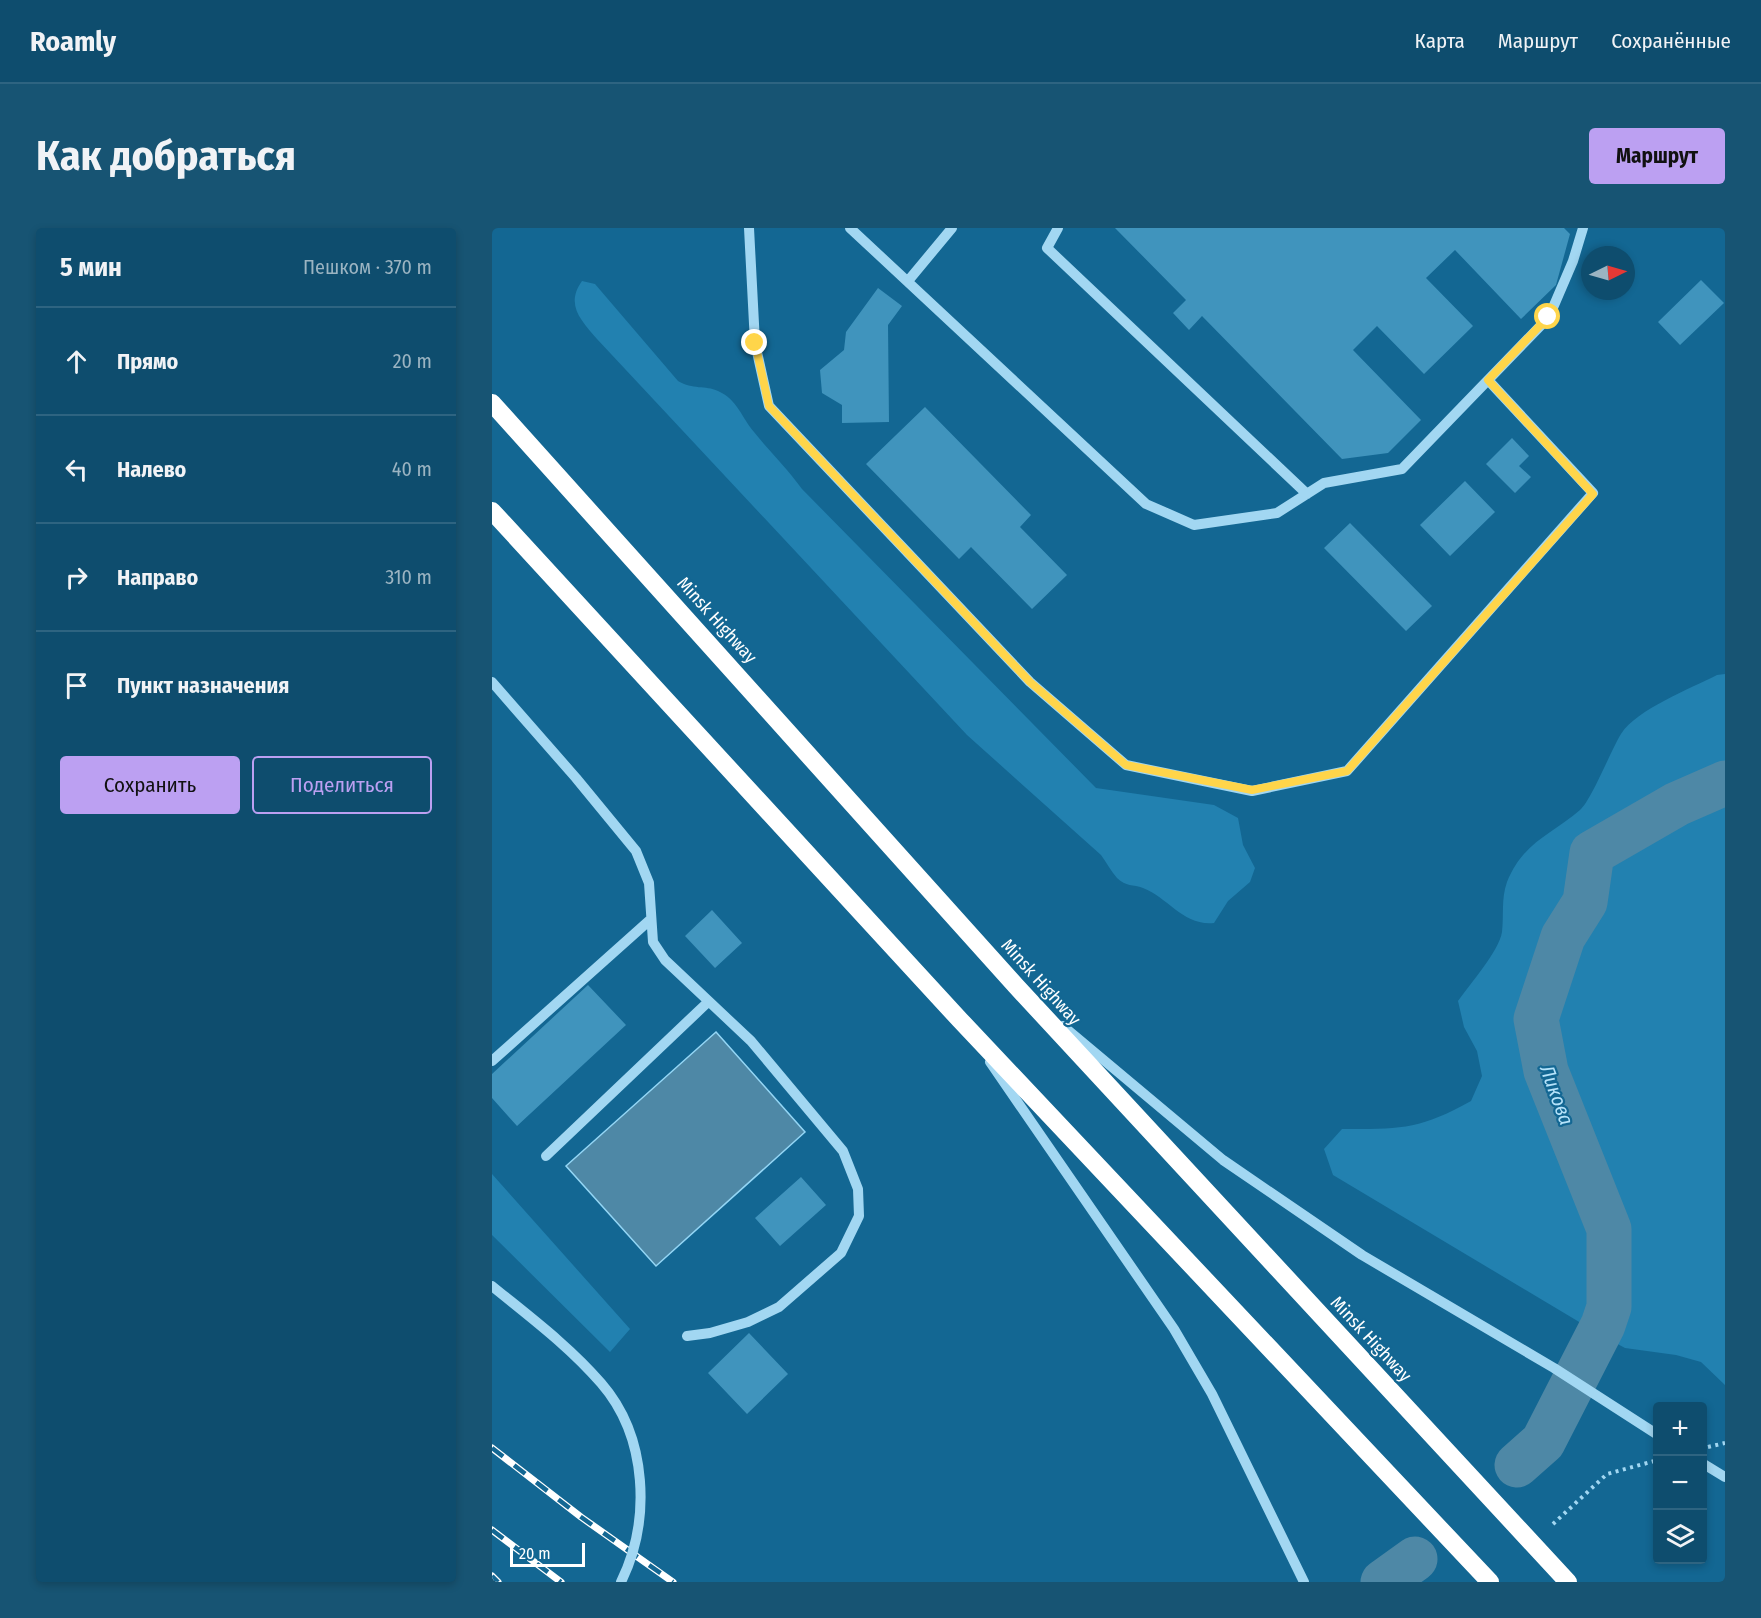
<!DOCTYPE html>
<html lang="ru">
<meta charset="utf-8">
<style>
body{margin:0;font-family:"Fira Sans Condensed",sans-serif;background:#175473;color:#f1f3f6}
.controls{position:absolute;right:18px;bottom:18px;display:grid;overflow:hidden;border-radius:6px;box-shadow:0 3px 9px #0003}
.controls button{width:54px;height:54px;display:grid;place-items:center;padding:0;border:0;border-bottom:2px solid #2e6481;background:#0e4d6e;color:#f1f3f6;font:30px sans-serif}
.compass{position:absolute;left:1089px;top:18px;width:54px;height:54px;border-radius:50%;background:#0e4d6e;box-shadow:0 3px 9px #0003;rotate:85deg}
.scale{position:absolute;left:18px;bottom:15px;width:75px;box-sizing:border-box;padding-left:6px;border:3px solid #fff;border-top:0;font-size:16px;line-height:21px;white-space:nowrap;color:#fff;-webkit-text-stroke:4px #136793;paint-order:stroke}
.stop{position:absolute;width:18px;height:18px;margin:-14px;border:4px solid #ffd54a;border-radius:50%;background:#fff}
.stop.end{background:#ffd54a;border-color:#fff;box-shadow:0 2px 6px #0008}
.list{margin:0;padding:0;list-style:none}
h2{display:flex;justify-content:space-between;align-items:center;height:78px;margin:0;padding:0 24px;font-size:26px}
h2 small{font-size:20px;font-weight:400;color:#9bb4c2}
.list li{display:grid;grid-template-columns:39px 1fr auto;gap:18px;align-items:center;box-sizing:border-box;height:108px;padding:0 24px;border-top:2px solid #2e6481}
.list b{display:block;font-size:22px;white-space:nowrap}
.list em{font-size:20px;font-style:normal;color:#9bb4c2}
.actions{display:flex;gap:12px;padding:18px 24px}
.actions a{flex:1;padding:14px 0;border:2px solid #bca0f2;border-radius:6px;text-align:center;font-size:21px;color:#bca0f2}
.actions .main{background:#bca0f2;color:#111}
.icon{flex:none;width:33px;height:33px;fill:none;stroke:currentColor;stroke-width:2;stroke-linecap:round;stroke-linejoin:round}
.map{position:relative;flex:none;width:1233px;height:1354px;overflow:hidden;border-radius:6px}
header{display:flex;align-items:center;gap:36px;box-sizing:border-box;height:84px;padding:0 30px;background:#0e4d6e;border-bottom:2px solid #2e6481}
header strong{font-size:28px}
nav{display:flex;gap:33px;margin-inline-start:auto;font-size:21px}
.intro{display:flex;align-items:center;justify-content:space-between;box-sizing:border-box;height:144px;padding:0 36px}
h1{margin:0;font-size:42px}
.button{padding:15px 27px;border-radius:6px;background:#bca0f2;color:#111;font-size:21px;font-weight:700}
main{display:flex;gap:36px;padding:0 36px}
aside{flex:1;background:#0e4d6e;border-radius:6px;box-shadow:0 3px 9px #0003}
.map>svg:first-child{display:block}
.green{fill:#2281b0}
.water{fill:#4e88a6;stroke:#94d6f5;stroke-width:1.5}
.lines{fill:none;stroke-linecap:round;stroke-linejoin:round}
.river{stroke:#4e88a6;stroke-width:45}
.building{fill:#4094bd}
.path{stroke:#a2d7f2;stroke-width:4;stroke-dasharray:3 4.5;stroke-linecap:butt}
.minor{stroke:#a2d7f2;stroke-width:10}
.highway{stroke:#fff;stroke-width:18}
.rail-casing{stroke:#fff;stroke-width:7}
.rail{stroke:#136793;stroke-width:4.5;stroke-dasharray:14;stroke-linecap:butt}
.minor-bridge{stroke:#a2d7f2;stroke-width:10}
.route{stroke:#ffd54a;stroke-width:8}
.labels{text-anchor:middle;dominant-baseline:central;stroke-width:4.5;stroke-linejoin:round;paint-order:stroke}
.street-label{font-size:18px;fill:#fff;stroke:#136793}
.water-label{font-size:20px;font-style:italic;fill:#b6e3fa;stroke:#136793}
</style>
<header>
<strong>Roamly</strong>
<nav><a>Карта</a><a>Маршрут</a><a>Сохранённые</a></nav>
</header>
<div class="intro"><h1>Как добраться</h1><a class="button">Маршрут</a></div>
<main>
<aside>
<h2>5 мин<small>Пешком · 370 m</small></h2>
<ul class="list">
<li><svg class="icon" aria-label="ahead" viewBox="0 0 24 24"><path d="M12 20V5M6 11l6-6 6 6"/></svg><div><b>Прямо</b></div><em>20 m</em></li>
<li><svg class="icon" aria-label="left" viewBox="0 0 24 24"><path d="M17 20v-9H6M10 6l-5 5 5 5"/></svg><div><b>Налево</b></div><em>40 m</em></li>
<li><svg class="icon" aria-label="right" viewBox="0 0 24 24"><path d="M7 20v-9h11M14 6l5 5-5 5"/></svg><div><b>Направо</b></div><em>310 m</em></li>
<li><svg class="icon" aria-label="arrive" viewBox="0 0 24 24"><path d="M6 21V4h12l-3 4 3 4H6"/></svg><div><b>Пункт назначения</b></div></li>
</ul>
<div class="actions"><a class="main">Сохранить</a><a>Поделиться</a></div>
</aside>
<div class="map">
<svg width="1233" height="1354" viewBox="0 0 1233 1354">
<rect width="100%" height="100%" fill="#136793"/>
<path class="green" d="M90 53 103 56 186 153C201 162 213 157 226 163 245 171 250 190 262 204 278 224 295 240 310 261L604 560 722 577 746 590 751 617 763 640 758 654 736 673 722 695C691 698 677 670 651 660 641 656 634 659 625 650 619 643 614 634 609 627L475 507 105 111C89 92 73 77 90 53Z
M1233 446V1157L1209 1134 1184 1127 1133 1120 1109 1107 841 947 832 921 850 901C908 901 927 902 979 873L990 848 985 823 972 799 966 773C978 756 1007 723 1010 704 1012 687 1009 671 1015 654 1031 614 1059 607 1088 582 1099 573 1119 522 1129 506 1145 481 1198 461 1225 447Z
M0 946 138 1101 118 1124 0 1007Z"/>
<path class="water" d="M224 804 313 904 164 1038 74 938Z"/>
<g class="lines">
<path class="river" d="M1025 1237 1051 1214 1111 1097 1117 1079V1001L1054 843 1044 791 1071 709 1093 674 1100 625 1185 576 1233 555
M891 1354 923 1331"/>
</g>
<path class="building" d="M623 0H1072L1078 6 1064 57 1029 91 963 22 934 50 981 98 932 146 885 98 861 122 929 192 896 225 850 231 710 88 697 102 681 85 694 72Z
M1209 52 1232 75 1188 117 1166 94Z
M386 60 410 78 396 97 397 194 350 195V177L330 165 328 142 352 122 354 104Z
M433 179 539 287 528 299 575 347 540 381 479 319 467 331 374 236Z
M1020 210 1037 228 1027 238 1039 249 1023 265 994 236Z
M973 253 1003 284 958 328 928 297Z
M858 295 940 378 914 403 832 320Z
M220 682 250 715 223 740 193 708Z
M96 757 134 797 25 898 0 870V846Z
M309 949 334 977 288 1018 263 990Z
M257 1105 296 1146 255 1186 216 1145Z"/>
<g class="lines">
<path class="path" d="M1216 1219 1233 1215
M1061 1296 1115 1246 1166 1232"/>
<path class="minor" d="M257 0 263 115 277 178 538 454 634 537 760 563 855 543 1101 265 996 152
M358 0 654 276 702 297 785 285 832 255 910 241 1057 89 1081 33 1091 0
M566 0 555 20 815 266
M416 53 460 0
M0 454 84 550 144 623 157 655 161 714 173 732 259 813 351 923 366 961 367 988 349 1025 287 1079 256 1094 218 1105 195 1108
M571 798 731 932 870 1027 1062 1140 1166 1207
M0 833 159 691
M498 834 682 1101 720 1166 812 1354
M54 928 216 774
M1210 1235 1233 1249"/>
<path class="highway" d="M0 175 524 758 1076 1354
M0 283 468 792 998 1354"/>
<g class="rail-casing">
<path id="rail" d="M0 1220 89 1289 181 1354
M0 1302 69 1354
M0 1348 6 1354"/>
</g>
<use href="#rail" class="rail"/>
<path class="minor-bridge" d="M0 1058C38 1089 77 1118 109 1155 156 1209 159 1293 129 1354"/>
</g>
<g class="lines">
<path class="route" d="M263 115 277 178 538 454 634 537 760 562 855 543 1101 266 996 152 1056 89"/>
</g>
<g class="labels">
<g class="street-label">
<text transform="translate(225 392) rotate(48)">Minsk Highway</text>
<text transform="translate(549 754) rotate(48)">Minsk Highway</text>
<text transform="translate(879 1111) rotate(47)">Minsk Highway</text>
</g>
<g class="water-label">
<text transform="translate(1065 867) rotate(70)">Ликова</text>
</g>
</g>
</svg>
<div class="controls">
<button>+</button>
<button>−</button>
<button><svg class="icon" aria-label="layers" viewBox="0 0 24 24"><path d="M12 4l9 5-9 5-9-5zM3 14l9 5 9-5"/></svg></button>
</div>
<svg class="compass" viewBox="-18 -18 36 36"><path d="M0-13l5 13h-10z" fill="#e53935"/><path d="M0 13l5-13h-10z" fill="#9bb4c2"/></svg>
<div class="scale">20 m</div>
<div class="stop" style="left:1056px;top:89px"></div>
<div class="stop end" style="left:263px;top:115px"></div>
</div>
</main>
